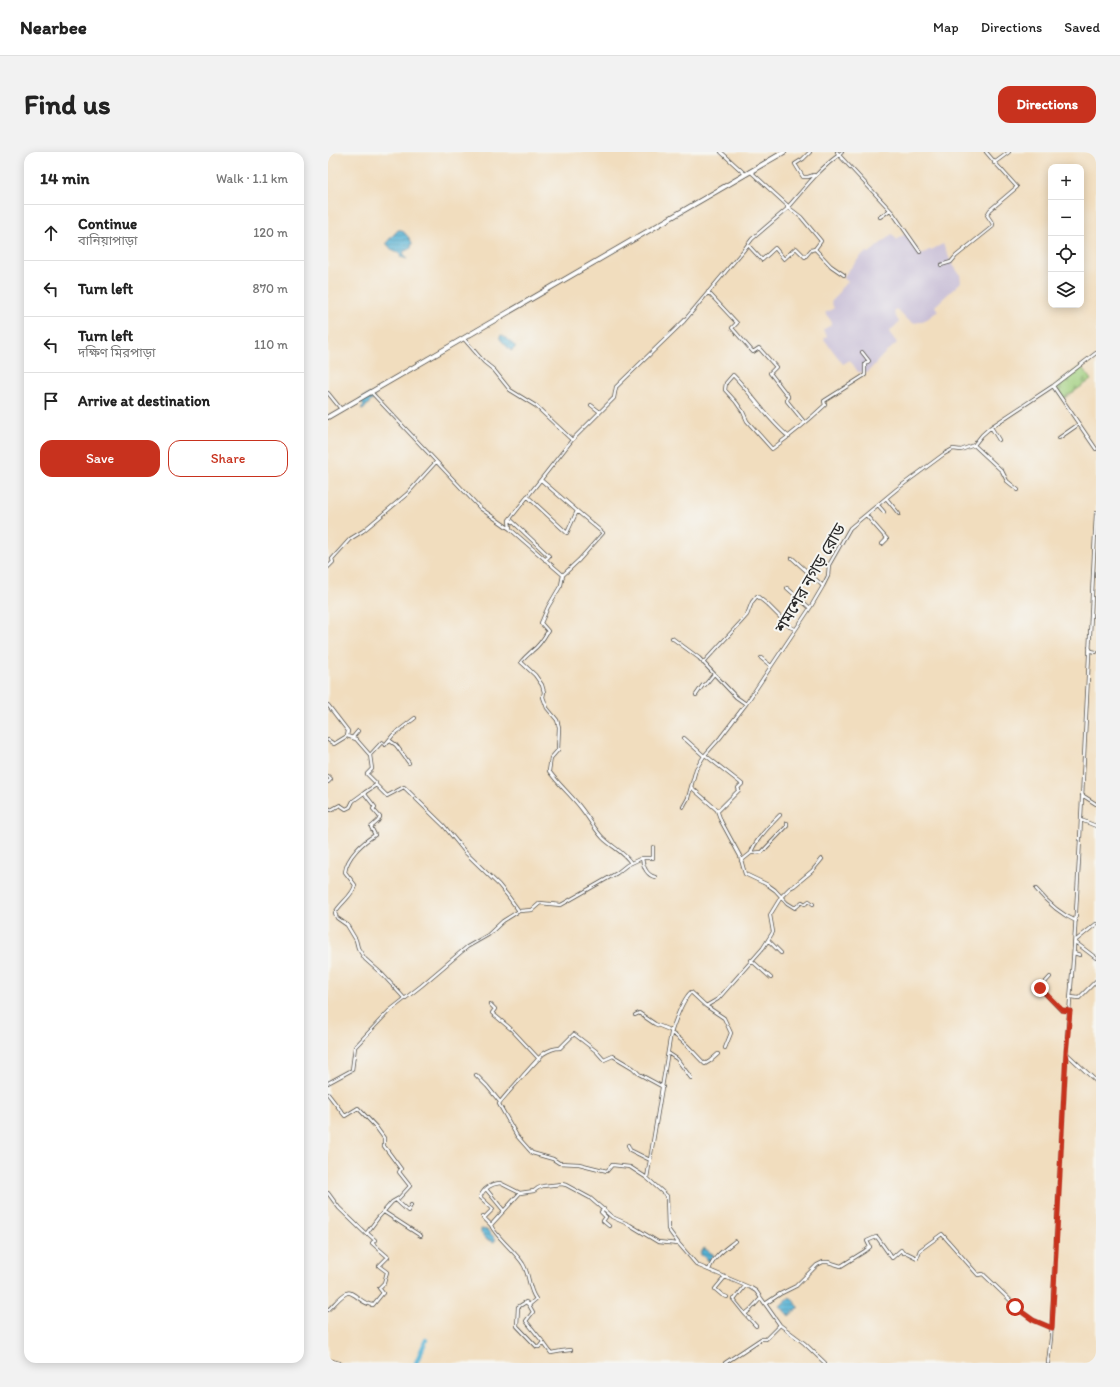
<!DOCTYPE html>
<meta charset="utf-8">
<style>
body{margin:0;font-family:Itim,"Noto Sans Bengali",sans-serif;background:#f2f2f2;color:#222}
.controls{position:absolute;right:12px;top:12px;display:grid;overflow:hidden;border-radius:8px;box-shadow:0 2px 10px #0003}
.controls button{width:36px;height:36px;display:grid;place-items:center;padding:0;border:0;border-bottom:1px solid #e0e0e0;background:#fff;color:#222;font:20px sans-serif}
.stop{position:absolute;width:12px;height:12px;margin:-9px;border:3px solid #c8321e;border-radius:50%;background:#fff}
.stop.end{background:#c8321e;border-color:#fff;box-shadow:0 1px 4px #0008}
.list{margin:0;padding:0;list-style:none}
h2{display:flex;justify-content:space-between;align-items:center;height:52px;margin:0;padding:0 16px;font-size:17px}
h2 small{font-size:13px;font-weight:400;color:#767676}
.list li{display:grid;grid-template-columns:26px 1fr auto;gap:12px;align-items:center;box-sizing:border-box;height:56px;padding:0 16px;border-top:1px solid #e0e0e0}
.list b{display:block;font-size:15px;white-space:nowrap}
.list p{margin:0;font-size:13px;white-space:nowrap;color:#767676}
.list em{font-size:13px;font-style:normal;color:#767676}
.actions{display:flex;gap:8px;padding:12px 16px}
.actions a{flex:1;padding:9px 0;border:1px solid #c8321e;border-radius:12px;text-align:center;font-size:14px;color:#c8321e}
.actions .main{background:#c8321e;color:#fff}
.icon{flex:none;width:22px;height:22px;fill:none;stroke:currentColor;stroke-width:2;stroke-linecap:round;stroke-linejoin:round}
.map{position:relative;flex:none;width:768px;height:1211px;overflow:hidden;border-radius:12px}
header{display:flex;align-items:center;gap:24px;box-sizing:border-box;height:56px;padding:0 20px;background:#fff;border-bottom:1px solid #e0e0e0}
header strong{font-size:19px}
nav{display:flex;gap:22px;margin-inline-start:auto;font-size:14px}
.intro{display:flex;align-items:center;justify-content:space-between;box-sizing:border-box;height:96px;padding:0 24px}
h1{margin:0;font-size:28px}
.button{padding:10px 18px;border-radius:12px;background:#c8321e;color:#fff;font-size:14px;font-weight:700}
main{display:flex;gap:24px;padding:0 24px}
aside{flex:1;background:#fff;border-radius:12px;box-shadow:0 2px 10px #0003}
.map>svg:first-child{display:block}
.industrial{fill:#c9bfd7}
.cemetery{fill:url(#cemetery-stones);stroke:#657c54}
.water{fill:url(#water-rules);stroke:#416e80}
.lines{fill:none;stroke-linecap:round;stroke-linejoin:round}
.river{stroke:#57b2d4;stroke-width:4.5}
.minor-casing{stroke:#494641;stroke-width:4}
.highway-casing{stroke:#494641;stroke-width:5.5}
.minor{stroke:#fff;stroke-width:2.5}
.highway{stroke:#fff;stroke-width:4}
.route{stroke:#c8321e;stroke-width:5}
.labels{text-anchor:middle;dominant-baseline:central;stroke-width:4;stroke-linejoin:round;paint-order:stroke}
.street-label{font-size:17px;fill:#2b2b2b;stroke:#f6f6f2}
</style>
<header>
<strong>Nearbee</strong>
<nav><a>Map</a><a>Directions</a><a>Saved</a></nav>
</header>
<div class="intro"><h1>Find us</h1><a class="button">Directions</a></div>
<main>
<aside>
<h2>14 min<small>Walk · 1.1 km</small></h2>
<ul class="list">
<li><svg class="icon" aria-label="ahead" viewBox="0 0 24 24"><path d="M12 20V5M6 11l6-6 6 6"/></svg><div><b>Continue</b><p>বানিয়াপাড়া</p></div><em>120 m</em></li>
<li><svg class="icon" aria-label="left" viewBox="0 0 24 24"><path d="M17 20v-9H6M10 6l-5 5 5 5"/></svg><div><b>Turn left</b></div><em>870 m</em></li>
<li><svg class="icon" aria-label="left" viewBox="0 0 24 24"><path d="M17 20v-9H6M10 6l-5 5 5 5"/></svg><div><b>Turn left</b><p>দক্ষিণ মিরপাড়া</p></div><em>110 m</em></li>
<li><svg class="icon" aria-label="arrive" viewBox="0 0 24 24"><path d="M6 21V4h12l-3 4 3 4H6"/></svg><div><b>Arrive at destination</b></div></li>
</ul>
<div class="actions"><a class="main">Save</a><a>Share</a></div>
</aside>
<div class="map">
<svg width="768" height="1211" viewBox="0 0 768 1211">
<defs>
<pattern id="cemetery-stones" width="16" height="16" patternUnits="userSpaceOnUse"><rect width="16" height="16" fill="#9fce7c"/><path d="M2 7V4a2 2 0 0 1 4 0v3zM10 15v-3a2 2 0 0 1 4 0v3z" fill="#89b16b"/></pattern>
<pattern id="water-rules" width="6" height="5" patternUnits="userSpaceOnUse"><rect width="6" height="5" fill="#57b2d4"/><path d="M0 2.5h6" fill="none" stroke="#4891ac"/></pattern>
</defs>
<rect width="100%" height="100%" fill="#f6f6f2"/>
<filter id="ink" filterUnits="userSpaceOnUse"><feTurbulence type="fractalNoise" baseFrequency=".025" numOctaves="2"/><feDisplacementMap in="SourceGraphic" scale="8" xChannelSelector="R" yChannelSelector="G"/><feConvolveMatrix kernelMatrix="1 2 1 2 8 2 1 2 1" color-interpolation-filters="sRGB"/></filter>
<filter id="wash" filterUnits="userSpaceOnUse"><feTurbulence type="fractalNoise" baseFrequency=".012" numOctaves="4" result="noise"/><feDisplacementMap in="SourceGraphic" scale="16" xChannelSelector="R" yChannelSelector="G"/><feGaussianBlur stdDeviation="0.9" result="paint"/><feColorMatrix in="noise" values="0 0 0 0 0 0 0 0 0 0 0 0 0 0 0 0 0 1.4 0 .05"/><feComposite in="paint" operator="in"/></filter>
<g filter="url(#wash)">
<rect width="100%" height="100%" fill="#f1ddbe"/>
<path class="industrial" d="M578 81 592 101H596L601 98H603L615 92 623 110 632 123 633 130 607 154 610 159 599 167 592 170 585 171 578 167 570 158 567 157 566 161 571 170 561 180 569 191 555 203 539 221 530 220 522 208 515 212 496 187 499 184 495 178 504 172V170L497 161 506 156 503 150 509 144 513 136 520 130 515 125 532 105 539 100 541 101 545 98 564 82 569 88Z"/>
<path class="cemetery" d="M753 214 763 228 735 247 727 234Z"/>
<path class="water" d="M70 78H74L82 87 84 91 83 96 75 100 79 107 72 105 73 102 65 99 58 91Z
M174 183 187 194V196L183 199 172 187V184Z
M42 242 47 246 42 250 35 258 33 257 36 253 32 248Z
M153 1077 159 1078 168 1087 166 1090 158 1087 153 1081Z
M376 1096 386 1103 381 1109 372 1102Z
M462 1145 471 1155 461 1164 452 1154Z"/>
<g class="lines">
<path class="river" d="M88 1211 98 1188"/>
</g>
</g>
<g filter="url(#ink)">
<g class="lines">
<g class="minor-casing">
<path id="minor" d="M393 0 417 22
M482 0 475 7 467 12 475 25H480L486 23
M509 0 511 3C491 17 476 37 460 55L473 65 493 89 487 97 503 114 516 123
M514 0 511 3 564 60 592 100
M666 11 681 0
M552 65 562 58
M420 93 434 108 447 96 456 107 468 96 477 105 483 98 487 97
M613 113 623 110 628 104 664 75 665 72 659 63 662 58 689 35 670 14 658 0
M380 140 409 171 404 176 425 200 431 196 448 215 442 221 460 244 459 249 477 271
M136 187 156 210 166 218 182 238 208 254 244 288 181 368 182 377 235 423 233 433 220 455 213 471 220 479C216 486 211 494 204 499 200 503 196 506 193 510L207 523 214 533 216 540 215 545 219 556 229 568 231 575 230 598 223 606 221 619C231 633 243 643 253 656 261 666 267 678 275 686 284 695 296 700 303 711
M725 234 768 297
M43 240 152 356 182 377
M0 241 13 257
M263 253 272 260
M663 275 671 288
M461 285C439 267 424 242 405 223L398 231 397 238 408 250 415 260 419 269 444 297C463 283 480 269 497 253L496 249 537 223V212L541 209 534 200
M731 286 751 272
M244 288 286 246 288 235 356 169 415 99 424 87 459 57V53L422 19
M646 293 674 319 679 329 690 338
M199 344 239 381 249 359 213 328
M558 346 571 362
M550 353 556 360
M538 363 559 387 554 392
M182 367 221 404 217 408
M464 406 495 434
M0 415 5 410 4 407 22 387 35 379 79 342 108 310
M235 423 251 408 275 381 249 359
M459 436 482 456
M344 486 371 506 408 545 418 552
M761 495 763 499 768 500
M433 506 443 514
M375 511 412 471 419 463 424 450 429 444 440 453 462 475 467 477
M368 543 375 533H377L386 522
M0 553 20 579 19 584 28 587 42 603 54 590 57 593 65 583 87 566
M25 585 30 579
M356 586 376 604
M0 588 6 592 19 584
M61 588 68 593 81 611
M42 603 44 617 39 622 48 631V633
M377 603 414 632 410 636 411 638 390 659
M0 624 3 627 0 630
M754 643 768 652
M355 655 360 646 363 635
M0 656 3 658 12 653 18 657 22 655 25 649 36 641
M753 668 768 674
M423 701C426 689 443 672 452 663
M314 706H325V695
M494 707 484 719 466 734 462 736 453 745 442 763 445 780 435 796 390 847 378 854 363 840C354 848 347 869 343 881L319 1026 339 1044 340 1077 351 1092 369 1113 423 1136 428 1139 452 1173 476 1191 497 1211
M413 709 423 701 434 700 459 674V671
M708 737C719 750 732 762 748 769
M485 752 481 749 477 752 474 750 467 756 459 751 447 738 440 733 417 722 412 704 393 669 389 658 363 635 368 617 376 604 392 586 418 552 482 456 495 434 500 424 501 413 522 376 569 337 616 302 625 297 633 298 646 293 654 283 663 275 725 234 768 201
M440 788 453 801
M747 789 768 772
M747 790 768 806
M746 801 752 803
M423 808 443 826
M722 825 712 836 733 858 742 859
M743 845 751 846 768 829
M77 847 55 823 37 807 30 796 28 788 19 773 9 766 7 761C12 751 25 744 27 733L17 720C19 705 35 690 47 683L43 675 50 669 52 665 45 657 47 655 36 641 48 633 59 644 76 635 116 674 138 701 171 733 180 744 191 759
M162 852 167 857 164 861 183 877 211 907
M378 854 396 866 403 881 397 896
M307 863 311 861 327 872 344 879
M343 881C357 888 366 902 377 912L382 909 390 902
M340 901 349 907 363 926
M738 901 768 929
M148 923 159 934 172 950
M0 931 24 918 27 895 61 859 93 834 139 795 160 783 175 769 191 759 204 758 212 751 233 753 289 721 299 713 314 706C315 713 318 723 327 725
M0 942 17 964 30 956 48 975 56 986V994L73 1017 71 1020 82 1034 71 1046 64 1050 50 1066 38 1082 11 1056 0 1041
M300 993 302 998 322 1008
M319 1026 302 1015 284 1013 279 1019 251 1012 231 1011 225 1007 204 1001 189 984 171 952C172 949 210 907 215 902 221 898 225 896 232 896L246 882 268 899 276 908 285 904 305 916 311 922 335 935
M158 1037 176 1059
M68 1048 80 1059 83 1053
M276 1057 273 1060 278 1065 275 1069 281 1074
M56 1060 93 1084
M155 1065 163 1073 192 1041
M156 1066 165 1057 152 1045C156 1036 163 1032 172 1031L192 1041 206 1039 210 1036 215 1034 234 1032 238 1033 262 1046 284 1065 302 1073 330 1090 350 1092
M163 1073C166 1083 189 1101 195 1112 202 1123 200 1137 208 1147L201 1153 198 1150 190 1155 189 1174 209 1195H211L215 1190 223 1201 234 1199 243 1198
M381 1118C385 1105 396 1098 407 1089
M397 1125 387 1137 394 1143 399 1145
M405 1147 417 1162 422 1158 433 1146
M406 1148 417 1134
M437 1152 452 1142 468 1134 489 1113 495 1110H500L513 1114 537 1099 542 1095 539 1089 548 1085H549L564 1106 573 1098 575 1101H579L589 1106 592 1098 614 1082 650 1123 655 1122 682 1148 687 1155 705 1168 724 1176
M201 1153 205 1160 198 1169 215 1190
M0 1158C6 1153 12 1144 19 1141 25 1138 34 1153 45 1153L54 1142 55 1141 51 1136 56 1131 59 1120 51 1114 60 1105 44 1091 47 1088 39 1081
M417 1162 428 1174
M0 1208 11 1211
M397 1211 433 1187H438L452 1173
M720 1211 723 1186 738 901 746 795 751 707 768 361"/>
</g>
<g class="highway-casing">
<path id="highway" d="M0 265 456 0"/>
</g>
<use href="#minor" class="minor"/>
<use href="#highway" class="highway"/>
</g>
</g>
<g class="lines" filter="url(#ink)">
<path class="route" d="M687 1155 705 1168 724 1176 738 901 742 859 734 858 712 836"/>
</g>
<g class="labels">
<g class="street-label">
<text transform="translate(482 426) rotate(-60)">শমশের নগড় রোড</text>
</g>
</g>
</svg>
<div class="controls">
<button>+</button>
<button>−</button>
<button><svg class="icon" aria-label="locate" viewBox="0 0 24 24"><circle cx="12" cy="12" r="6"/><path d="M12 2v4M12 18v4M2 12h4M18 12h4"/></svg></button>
<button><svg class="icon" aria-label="layers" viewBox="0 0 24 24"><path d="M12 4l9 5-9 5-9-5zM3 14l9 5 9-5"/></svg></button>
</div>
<div class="stop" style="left:687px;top:1155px"></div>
<div class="stop end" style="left:712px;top:836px"></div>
</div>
</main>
